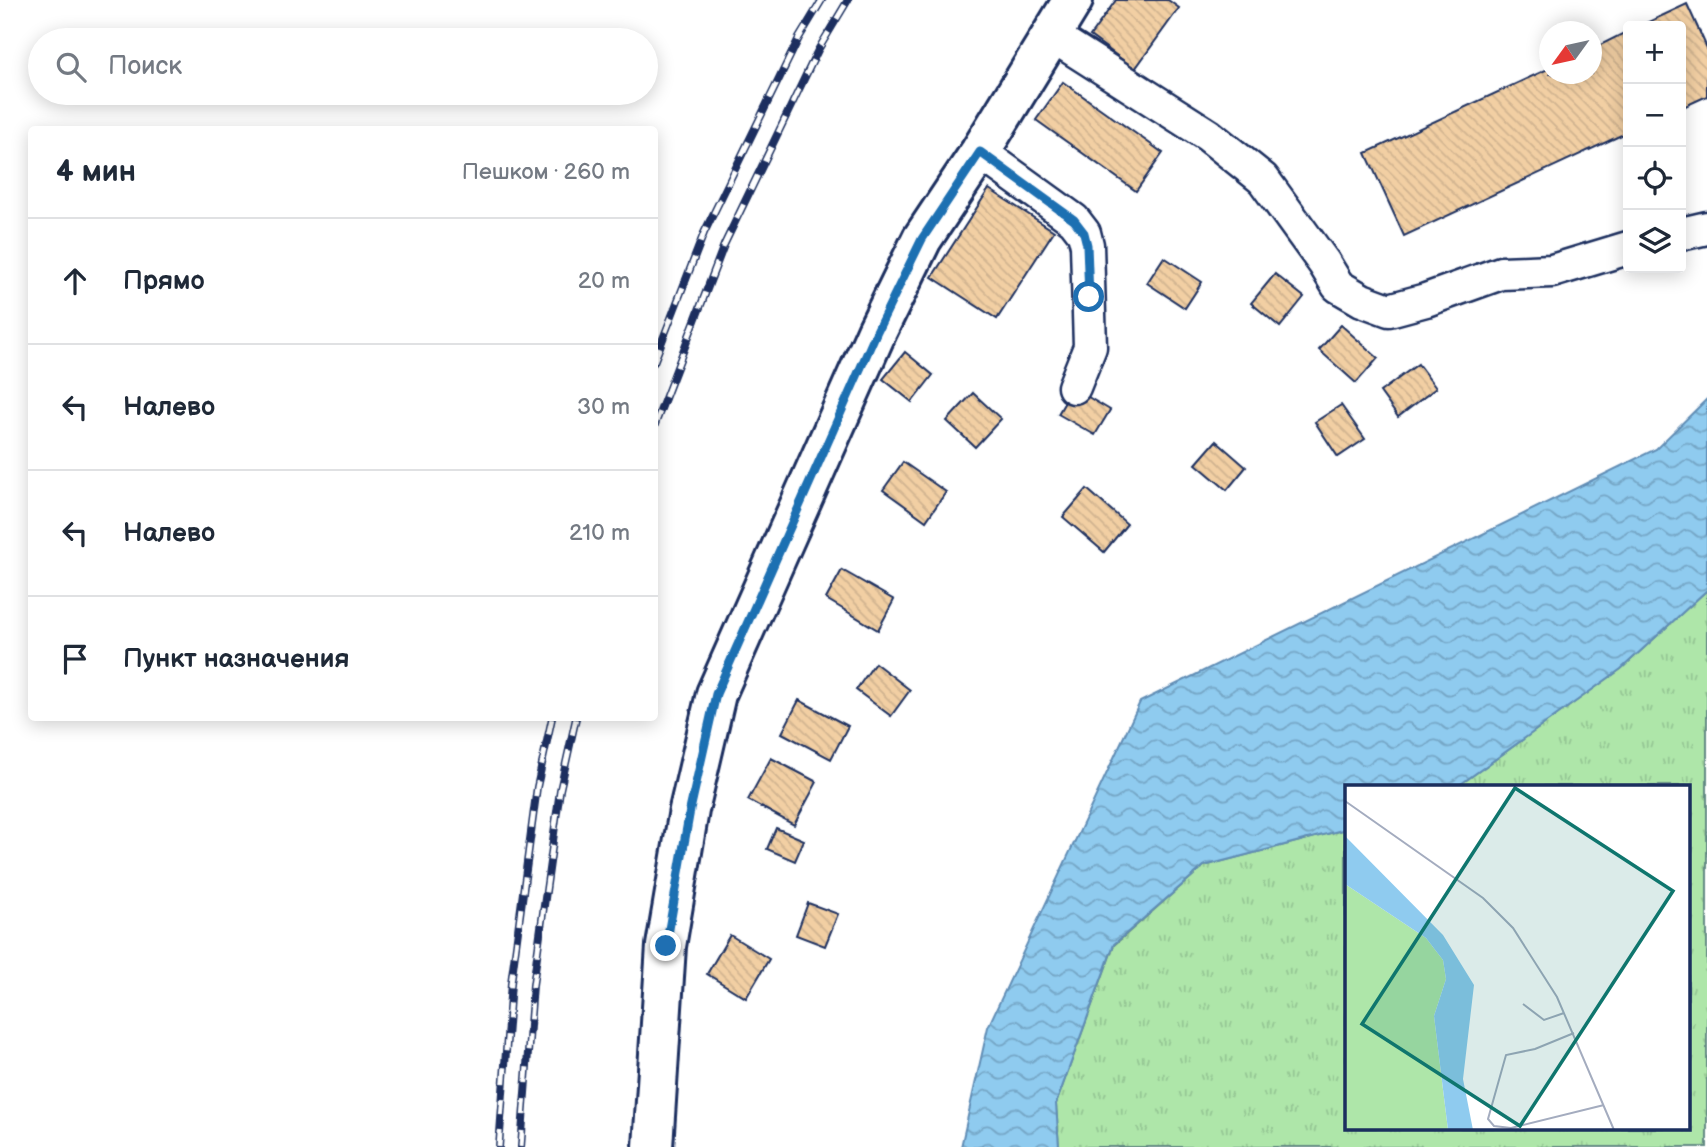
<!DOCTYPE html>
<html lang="ru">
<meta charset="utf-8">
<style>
body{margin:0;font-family:"Balsamiq Sans",sans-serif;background:#f6f6f7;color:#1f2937}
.controls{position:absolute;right:21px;top:21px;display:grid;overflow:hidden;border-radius:7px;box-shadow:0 4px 18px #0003}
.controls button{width:63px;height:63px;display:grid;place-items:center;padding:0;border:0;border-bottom:2px solid #e0e1e3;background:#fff;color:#1f2937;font:35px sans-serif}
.compass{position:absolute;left:1539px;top:21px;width:63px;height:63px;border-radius:50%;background:#fff;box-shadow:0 4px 18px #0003;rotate:237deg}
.stop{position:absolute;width:21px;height:21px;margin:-16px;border:5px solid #1f6fb2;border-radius:50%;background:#fff}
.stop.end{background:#1f6fb2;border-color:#fff;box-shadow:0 2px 7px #0008}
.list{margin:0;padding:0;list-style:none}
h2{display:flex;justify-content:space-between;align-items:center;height:91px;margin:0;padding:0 28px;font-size:30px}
h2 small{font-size:23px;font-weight:400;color:#747a83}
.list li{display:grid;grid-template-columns:46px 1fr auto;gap:21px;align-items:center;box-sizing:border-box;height:126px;padding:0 28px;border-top:2px solid #e0e1e3}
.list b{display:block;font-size:26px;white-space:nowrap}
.list em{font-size:23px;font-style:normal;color:#747a83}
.icon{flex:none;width:38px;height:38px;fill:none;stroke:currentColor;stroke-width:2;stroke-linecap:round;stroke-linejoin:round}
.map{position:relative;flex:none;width:1707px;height:1147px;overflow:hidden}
.search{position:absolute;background:#fff;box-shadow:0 4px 18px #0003;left:28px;top:28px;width:630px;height:77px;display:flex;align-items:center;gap:18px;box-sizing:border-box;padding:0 24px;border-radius:38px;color:#747a83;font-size:26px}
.panel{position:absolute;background:#fff;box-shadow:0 4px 18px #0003;left:28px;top:126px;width:630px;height:595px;border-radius:7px}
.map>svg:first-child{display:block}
.grass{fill:url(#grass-tufts);stroke:#648a84;stroke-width:2}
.water{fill:url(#water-waves);stroke:#618db5;stroke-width:2}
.building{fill:url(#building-back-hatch);stroke:#1b2f5e;stroke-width:2}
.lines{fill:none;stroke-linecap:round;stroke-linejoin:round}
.minor-casing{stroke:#1b2f5e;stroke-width:37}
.tertiary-casing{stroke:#1b2f5e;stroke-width:44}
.minor{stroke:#fff;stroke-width:32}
.tertiary{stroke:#fff;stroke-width:38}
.rail-casing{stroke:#1b2f5e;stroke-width:8}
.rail{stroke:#fff;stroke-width:5;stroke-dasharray:16;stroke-linecap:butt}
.route{stroke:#1f6fb2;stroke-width:9}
.inset-road{fill:none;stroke:#a4acbf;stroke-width:2}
.view{fill:#0f766e;fill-opacity:0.15;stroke:#0f766e;stroke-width:3.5}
.inset-edge{fill:none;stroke:#1b2f5e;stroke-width:3.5}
</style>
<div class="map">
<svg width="1707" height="1147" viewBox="0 0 1707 1147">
<defs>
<pattern id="grass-tufts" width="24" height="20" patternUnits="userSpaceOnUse" patternTransform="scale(1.75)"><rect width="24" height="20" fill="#aee6a9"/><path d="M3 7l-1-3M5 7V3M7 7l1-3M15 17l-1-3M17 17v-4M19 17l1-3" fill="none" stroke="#95c694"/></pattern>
<pattern id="water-waves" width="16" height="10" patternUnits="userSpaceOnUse" patternTransform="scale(1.75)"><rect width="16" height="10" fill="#8fcbef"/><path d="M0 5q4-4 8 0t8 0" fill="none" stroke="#74a5c5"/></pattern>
<pattern id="building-back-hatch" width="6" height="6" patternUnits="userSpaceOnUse" patternTransform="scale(1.75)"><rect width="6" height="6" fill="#f2cfa3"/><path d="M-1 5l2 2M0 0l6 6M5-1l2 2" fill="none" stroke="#cfb28f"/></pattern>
</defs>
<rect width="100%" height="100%" fill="#fff"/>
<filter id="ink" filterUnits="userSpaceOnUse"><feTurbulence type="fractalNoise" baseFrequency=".0143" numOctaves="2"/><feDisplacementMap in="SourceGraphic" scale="14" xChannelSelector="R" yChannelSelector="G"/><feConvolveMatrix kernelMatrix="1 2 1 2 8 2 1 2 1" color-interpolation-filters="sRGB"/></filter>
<g filter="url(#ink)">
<path class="grass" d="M1707 590V1147H1059L1056 1104 1114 945 1204 866 1346 829V1128H1688V786H1458L1621 669Z"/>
<path class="water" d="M1707 399V590L1621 669 1458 786H1346V829L1204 866 1114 944 1056 1104 1059 1147H961L988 1027 1140 702 1656 449Z"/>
<path class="building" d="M1116 0H1168L1179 8 1135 69 1090 36Z
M1687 4 1707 48V96L1681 108V26H1640Z
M1628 31V132L1404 236 1366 153 1550 68V74H1592V49Z
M1063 82 1163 153 1136 191 1036 120Z
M989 189 1054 231 997 319 932 277Z
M1164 257 1202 282 1185 308 1147 283Z
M1275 274 1304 297 1280 327 1251 303Z
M1341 325 1378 358 1356 383 1319 350Z
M905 352 933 375 912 402 883 379Z
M1418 364 1436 388 1398 417 1380 392Z
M1073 388 1110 410 1095 435 1058 414Z
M973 393 1001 419 975 447 947 421Z
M1341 405 1365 439 1338 457 1315 422Z
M1216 441 1246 467 1227 490 1196 464Z
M903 462 946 492 926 521 883 490Z
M1087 489 1127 524 1104 552 1063 517Z
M842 570 894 600 878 630 826 599Z
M875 663 910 690 891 716 856 690Z
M799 700 848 726 831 759 782 733Z
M771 758 817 782 794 825 748 800Z
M776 828 804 840 795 861 767 849Z
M808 903 838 914 825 946 796 935Z
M730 935 769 959 746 998 707 974Z"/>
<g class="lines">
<g class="minor-casing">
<path id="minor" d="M1051 35 1208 135 1263 179 1324 263 1338 286 1362 300 1389 310 1426 300 1501 273 1552 271 1628 248
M980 152 1074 220 1084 233 1087 245 1090 347 1074 387
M1681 234 1707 228"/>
</g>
<g class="tertiary-casing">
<path id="tertiary" d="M653 1147 666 946 689 810 716 694 877 331 922 239 980 152 1073 0"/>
</g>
<use href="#minor" class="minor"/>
<use href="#tertiary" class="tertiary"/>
<g class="rail-casing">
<path id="rail" d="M654 362 704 233 799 38 822 0
M654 427 724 245 818 50 848 0
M499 1147 511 983 537 787 552 718
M521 1147 533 985 560 790 576 718"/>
</g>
<use href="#rail" class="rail"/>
</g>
</g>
<g class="lines" filter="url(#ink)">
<path class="route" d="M666 946 690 810 716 694 877 331 922 239 980 152 1074 220 1084 233 1087 245 1089 297"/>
</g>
<g transform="translate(1345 785)">
<rect width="345" height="345" fill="#fff"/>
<path d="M0 99 81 153 98 175 101 194 89 231 103 345H0Z" fill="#aee6a9"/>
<path d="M0 51 98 150 129 200 118 294 128 345H103L89 231 101 194 98 175 81 153 0 99Z" fill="#8fcbef"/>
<path class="inset-road" d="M0 16 138 113 168 143 212 212 269 345M178 219 199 235 219 228M229 248 190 264 161 270 143 334 149 341 166 343 259 320"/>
<path class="view" d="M170 3 328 106 175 341 17 239Z"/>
<rect width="345" height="345" class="inset-edge"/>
</g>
</svg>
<div class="controls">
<button>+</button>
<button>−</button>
<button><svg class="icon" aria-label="locate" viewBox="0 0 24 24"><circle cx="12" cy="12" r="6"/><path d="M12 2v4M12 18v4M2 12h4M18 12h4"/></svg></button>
<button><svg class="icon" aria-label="layers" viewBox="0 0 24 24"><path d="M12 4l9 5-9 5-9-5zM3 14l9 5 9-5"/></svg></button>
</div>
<svg class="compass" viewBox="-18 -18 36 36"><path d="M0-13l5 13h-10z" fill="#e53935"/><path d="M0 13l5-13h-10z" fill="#747a83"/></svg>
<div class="stop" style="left:1089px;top:297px"></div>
<div class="stop end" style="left:666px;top:946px"></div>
<div class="search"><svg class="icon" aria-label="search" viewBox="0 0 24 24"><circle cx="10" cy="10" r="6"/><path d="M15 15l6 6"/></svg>Поиск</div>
<section class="panel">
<h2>4 мин<small>Пешком · 260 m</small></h2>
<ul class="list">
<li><svg class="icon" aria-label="ahead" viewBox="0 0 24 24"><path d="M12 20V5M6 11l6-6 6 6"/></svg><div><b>Прямо</b></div><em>20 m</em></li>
<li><svg class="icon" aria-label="left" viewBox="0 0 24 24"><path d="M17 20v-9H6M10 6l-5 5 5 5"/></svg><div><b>Налево</b></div><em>30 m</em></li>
<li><svg class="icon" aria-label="left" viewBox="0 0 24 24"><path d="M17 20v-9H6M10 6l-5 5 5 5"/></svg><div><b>Налево</b></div><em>210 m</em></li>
<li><svg class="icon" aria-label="arrive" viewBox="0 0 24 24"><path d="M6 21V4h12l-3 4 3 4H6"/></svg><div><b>Пункт назначения</b></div></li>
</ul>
</section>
</div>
